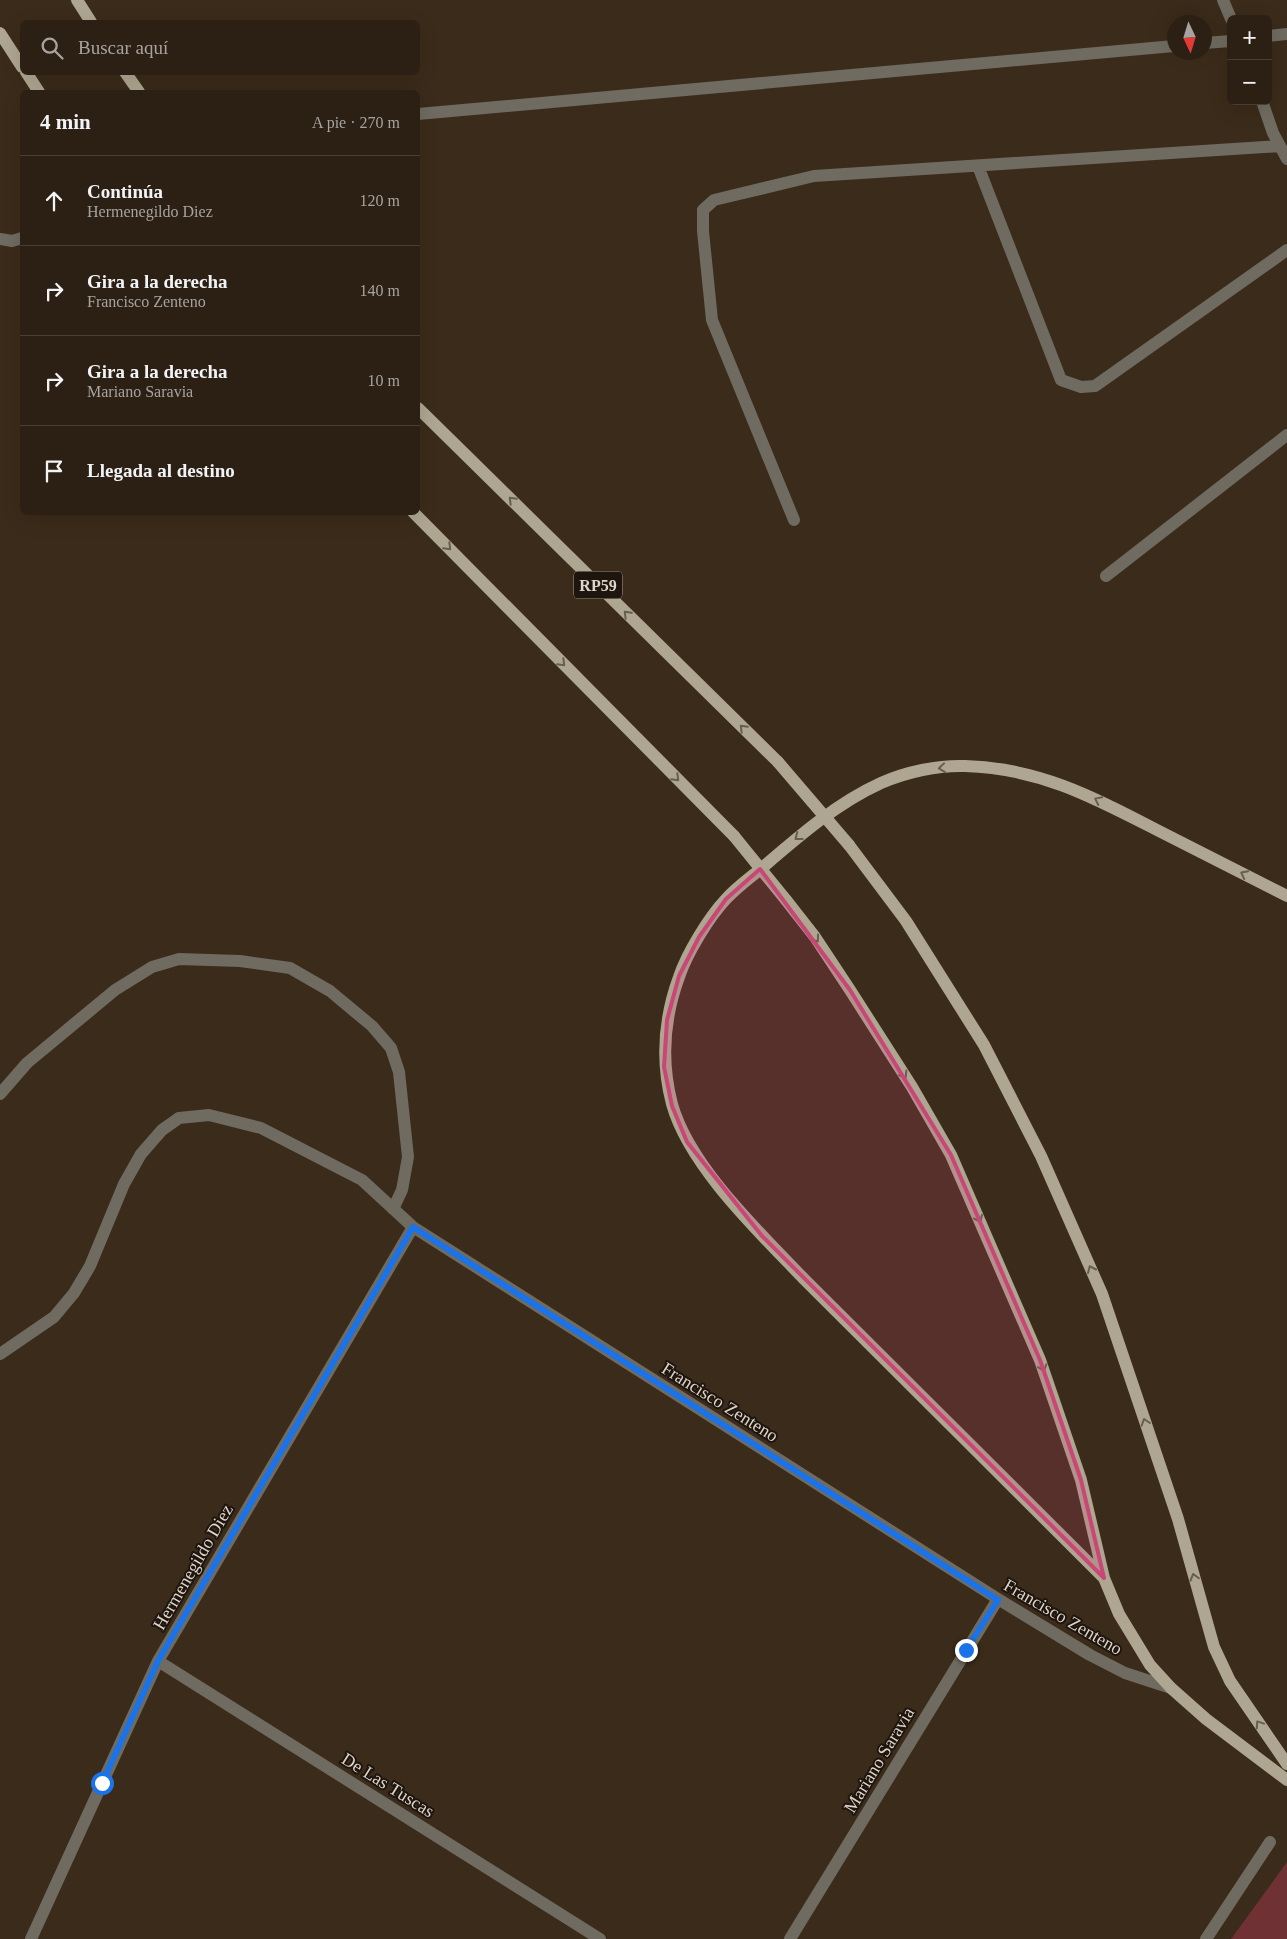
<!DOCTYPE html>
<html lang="es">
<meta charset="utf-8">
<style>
body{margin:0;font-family:Georgia,serif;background:#382d22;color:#f1f3f6}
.controls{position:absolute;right:15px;top:15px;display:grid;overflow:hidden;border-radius:8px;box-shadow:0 5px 20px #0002}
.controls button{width:45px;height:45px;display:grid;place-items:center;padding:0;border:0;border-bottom:1px solid #483e34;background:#2c2014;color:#f1f3f6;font:25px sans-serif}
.compass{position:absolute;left:1167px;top:15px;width:45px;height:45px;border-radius:50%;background:#2c2014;box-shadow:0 5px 20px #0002;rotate:176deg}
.stop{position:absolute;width:15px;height:15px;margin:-11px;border:4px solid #1a73e8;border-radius:50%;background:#fff}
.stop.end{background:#1a73e8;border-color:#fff;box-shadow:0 1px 5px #0008}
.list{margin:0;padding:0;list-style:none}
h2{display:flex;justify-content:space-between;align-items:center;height:65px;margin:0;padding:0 20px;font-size:21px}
h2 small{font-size:16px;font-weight:400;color:#a6a3a0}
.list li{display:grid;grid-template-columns:32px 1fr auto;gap:15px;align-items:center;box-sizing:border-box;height:90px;padding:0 20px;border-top:1px solid #483e34}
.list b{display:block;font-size:19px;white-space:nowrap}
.list p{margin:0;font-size:16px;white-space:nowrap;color:#a6a3a0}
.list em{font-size:16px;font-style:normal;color:#a6a3a0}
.icon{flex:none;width:28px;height:28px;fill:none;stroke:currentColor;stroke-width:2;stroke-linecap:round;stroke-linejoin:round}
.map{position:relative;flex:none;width:1287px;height:1939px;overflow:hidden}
.search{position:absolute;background:#2c2014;box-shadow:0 5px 20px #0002;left:20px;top:20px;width:400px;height:55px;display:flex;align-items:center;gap:12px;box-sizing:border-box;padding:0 18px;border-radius:8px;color:#a6a3a0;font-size:19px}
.panel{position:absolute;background:#2c2014;box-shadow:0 5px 20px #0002;left:20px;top:90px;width:400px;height:425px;border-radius:8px}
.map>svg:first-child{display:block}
.green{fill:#6f3134}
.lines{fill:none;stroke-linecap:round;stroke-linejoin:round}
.minor{stroke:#6f6b60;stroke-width:12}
.major{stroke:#aea690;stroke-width:12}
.major-bridge{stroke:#aea690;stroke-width:12}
.oneway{stroke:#665e4f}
.route{stroke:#1a73e8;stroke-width:6}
.marked{fill:#c94776;fill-opacity:0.2;stroke:#c94776;stroke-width:4;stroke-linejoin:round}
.labels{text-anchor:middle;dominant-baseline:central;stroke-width:4;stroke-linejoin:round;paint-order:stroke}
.shield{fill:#1d150e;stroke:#a59b91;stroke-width:1}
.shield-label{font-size:16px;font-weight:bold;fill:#dfd4c9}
.street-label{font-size:18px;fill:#dfd4c9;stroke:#1d150e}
</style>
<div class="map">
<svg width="1287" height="1939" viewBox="0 0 1287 1939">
<rect width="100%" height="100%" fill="#3b2b1a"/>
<path class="green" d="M1287 1862V1939H1231Z"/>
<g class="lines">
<path class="minor" d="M1223 0 1231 19
M1268 36 1287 34
M1204 43 1231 41
M1262 101 1273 133 1287 159
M418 114 1174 46
M978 166 1061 380 1081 387 1095 386 1287 250
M0 239 12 241 22 238
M794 520 712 320 703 231V210L714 200 814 176 1280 146
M1106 576 1287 435
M0 1094 27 1063 115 990 152 967 179 959 240 961 290 968 330 991 372 1026 391 1048 399 1072 408 1157 402 1190 393 1209
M0 1354 54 1317 74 1293 90 1266 124 1184 141 1154 162 1130 179 1118 209 1115 261 1128 362 1180 413 1227 998 1599 1090 1655 1125 1673 1171 1688
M158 1661 600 1939
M31 1939 158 1661 413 1227
M790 1939 998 1599
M1206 1939 1270 1842"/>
<path class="major" d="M77 0 91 22
M0 33 22 67
M26 72 39 92
M125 72 139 92
M418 408 778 762
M413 512 734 836
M849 845 906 921 984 1045 1041 1156 1102 1294 1178 1519 1214 1647 1230 1681 1287 1764
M786 900 815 937 850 990 912 1087 951 1155 1040 1360 1081 1480 1104 1578 1119 1614 1150 1665 1171 1688 1206 1719 1287 1780
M1104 1578 804 1279C760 1233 689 1166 672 1104 661 1062 664 1018 679 977 687 953 709 917 726 899 737 887 751 877 763 867 799 836 837 803 881 783 906 772 938 765 965 766 1039 768 1093 797 1157 830 1201 852 1244 874 1287 896"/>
<path class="major-bridge" d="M778 762 849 845
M734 836 786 900"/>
</g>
<defs><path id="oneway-chevron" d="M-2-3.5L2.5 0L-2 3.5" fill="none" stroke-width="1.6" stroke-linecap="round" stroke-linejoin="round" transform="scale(1.25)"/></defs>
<g class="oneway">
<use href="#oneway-chevron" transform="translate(512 500) rotate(-135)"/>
<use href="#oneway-chevron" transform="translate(448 547) rotate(45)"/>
<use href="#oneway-chevron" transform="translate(627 614) rotate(-135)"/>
<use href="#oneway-chevron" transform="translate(562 663) rotate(45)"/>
<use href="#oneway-chevron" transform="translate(743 728) rotate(-135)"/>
<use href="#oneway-chevron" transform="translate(942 768) rotate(174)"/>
<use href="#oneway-chevron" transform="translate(676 778) rotate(45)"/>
<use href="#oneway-chevron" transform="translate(1098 800) rotate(-154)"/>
<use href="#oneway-chevron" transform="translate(798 837) rotate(142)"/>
<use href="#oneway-chevron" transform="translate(1244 874) rotate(-153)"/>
<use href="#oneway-chevron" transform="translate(816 939) rotate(54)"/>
<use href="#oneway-chevron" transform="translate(904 1075) rotate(58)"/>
<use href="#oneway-chevron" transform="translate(979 1219) rotate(66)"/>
<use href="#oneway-chevron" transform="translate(1091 1269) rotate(-114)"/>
<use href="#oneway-chevron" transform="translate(1043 1368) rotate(71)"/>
<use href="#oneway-chevron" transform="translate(1145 1422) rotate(-108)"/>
<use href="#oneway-chevron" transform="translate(1194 1577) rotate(-106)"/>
<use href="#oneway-chevron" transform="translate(1259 1724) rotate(-124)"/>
</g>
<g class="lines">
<path class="route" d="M102 1783 158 1661 413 1227 998 1600 966 1650"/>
</g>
<path class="marked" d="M760 869 850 990 951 1155 1040 1360 1081 1480 1104 1578 762 1236 687 1142 672 1106 664 1067 667 1020 679 976 699 937 726 899Z"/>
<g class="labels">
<rect class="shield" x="574" y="571.5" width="48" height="27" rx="4"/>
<g class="shield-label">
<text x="598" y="585">RP59</text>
</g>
<g class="street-label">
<text transform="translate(720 1402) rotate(32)">Francisco Zenteno</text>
<text transform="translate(193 1567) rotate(-60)">Hermenegildo Diez</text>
<text transform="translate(1063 1617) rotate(30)">Francisco Zenteno</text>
<text transform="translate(879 1760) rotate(-59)">Mariano Saravia</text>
<text transform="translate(388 1785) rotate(32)">De Las Tuscas</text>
</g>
</g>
</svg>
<div class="controls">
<button>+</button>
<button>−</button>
</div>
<svg class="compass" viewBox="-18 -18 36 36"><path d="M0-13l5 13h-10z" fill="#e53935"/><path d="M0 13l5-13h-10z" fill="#a6a3a0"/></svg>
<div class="stop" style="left:102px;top:1783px"></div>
<div class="stop end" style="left:966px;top:1650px"></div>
<div class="search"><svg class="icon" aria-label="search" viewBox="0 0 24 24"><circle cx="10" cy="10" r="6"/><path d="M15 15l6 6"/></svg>Buscar aquí</div>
<section class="panel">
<h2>4 min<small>A pie · 270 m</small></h2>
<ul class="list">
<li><svg class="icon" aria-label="ahead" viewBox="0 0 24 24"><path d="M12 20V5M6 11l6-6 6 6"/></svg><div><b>Continúa</b><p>Hermenegildo Diez</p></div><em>120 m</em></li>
<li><svg class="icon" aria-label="right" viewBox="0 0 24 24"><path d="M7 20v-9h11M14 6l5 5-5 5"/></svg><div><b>Gira a la derecha</b><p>Francisco Zenteno</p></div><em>140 m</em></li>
<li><svg class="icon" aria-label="right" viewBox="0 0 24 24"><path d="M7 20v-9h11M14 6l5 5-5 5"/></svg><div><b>Gira a la derecha</b><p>Mariano Saravia</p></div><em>10 m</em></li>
<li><svg class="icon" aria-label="arrive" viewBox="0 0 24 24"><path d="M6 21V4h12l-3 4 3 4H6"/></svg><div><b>Llegada al destino</b></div></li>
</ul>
</section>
</div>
